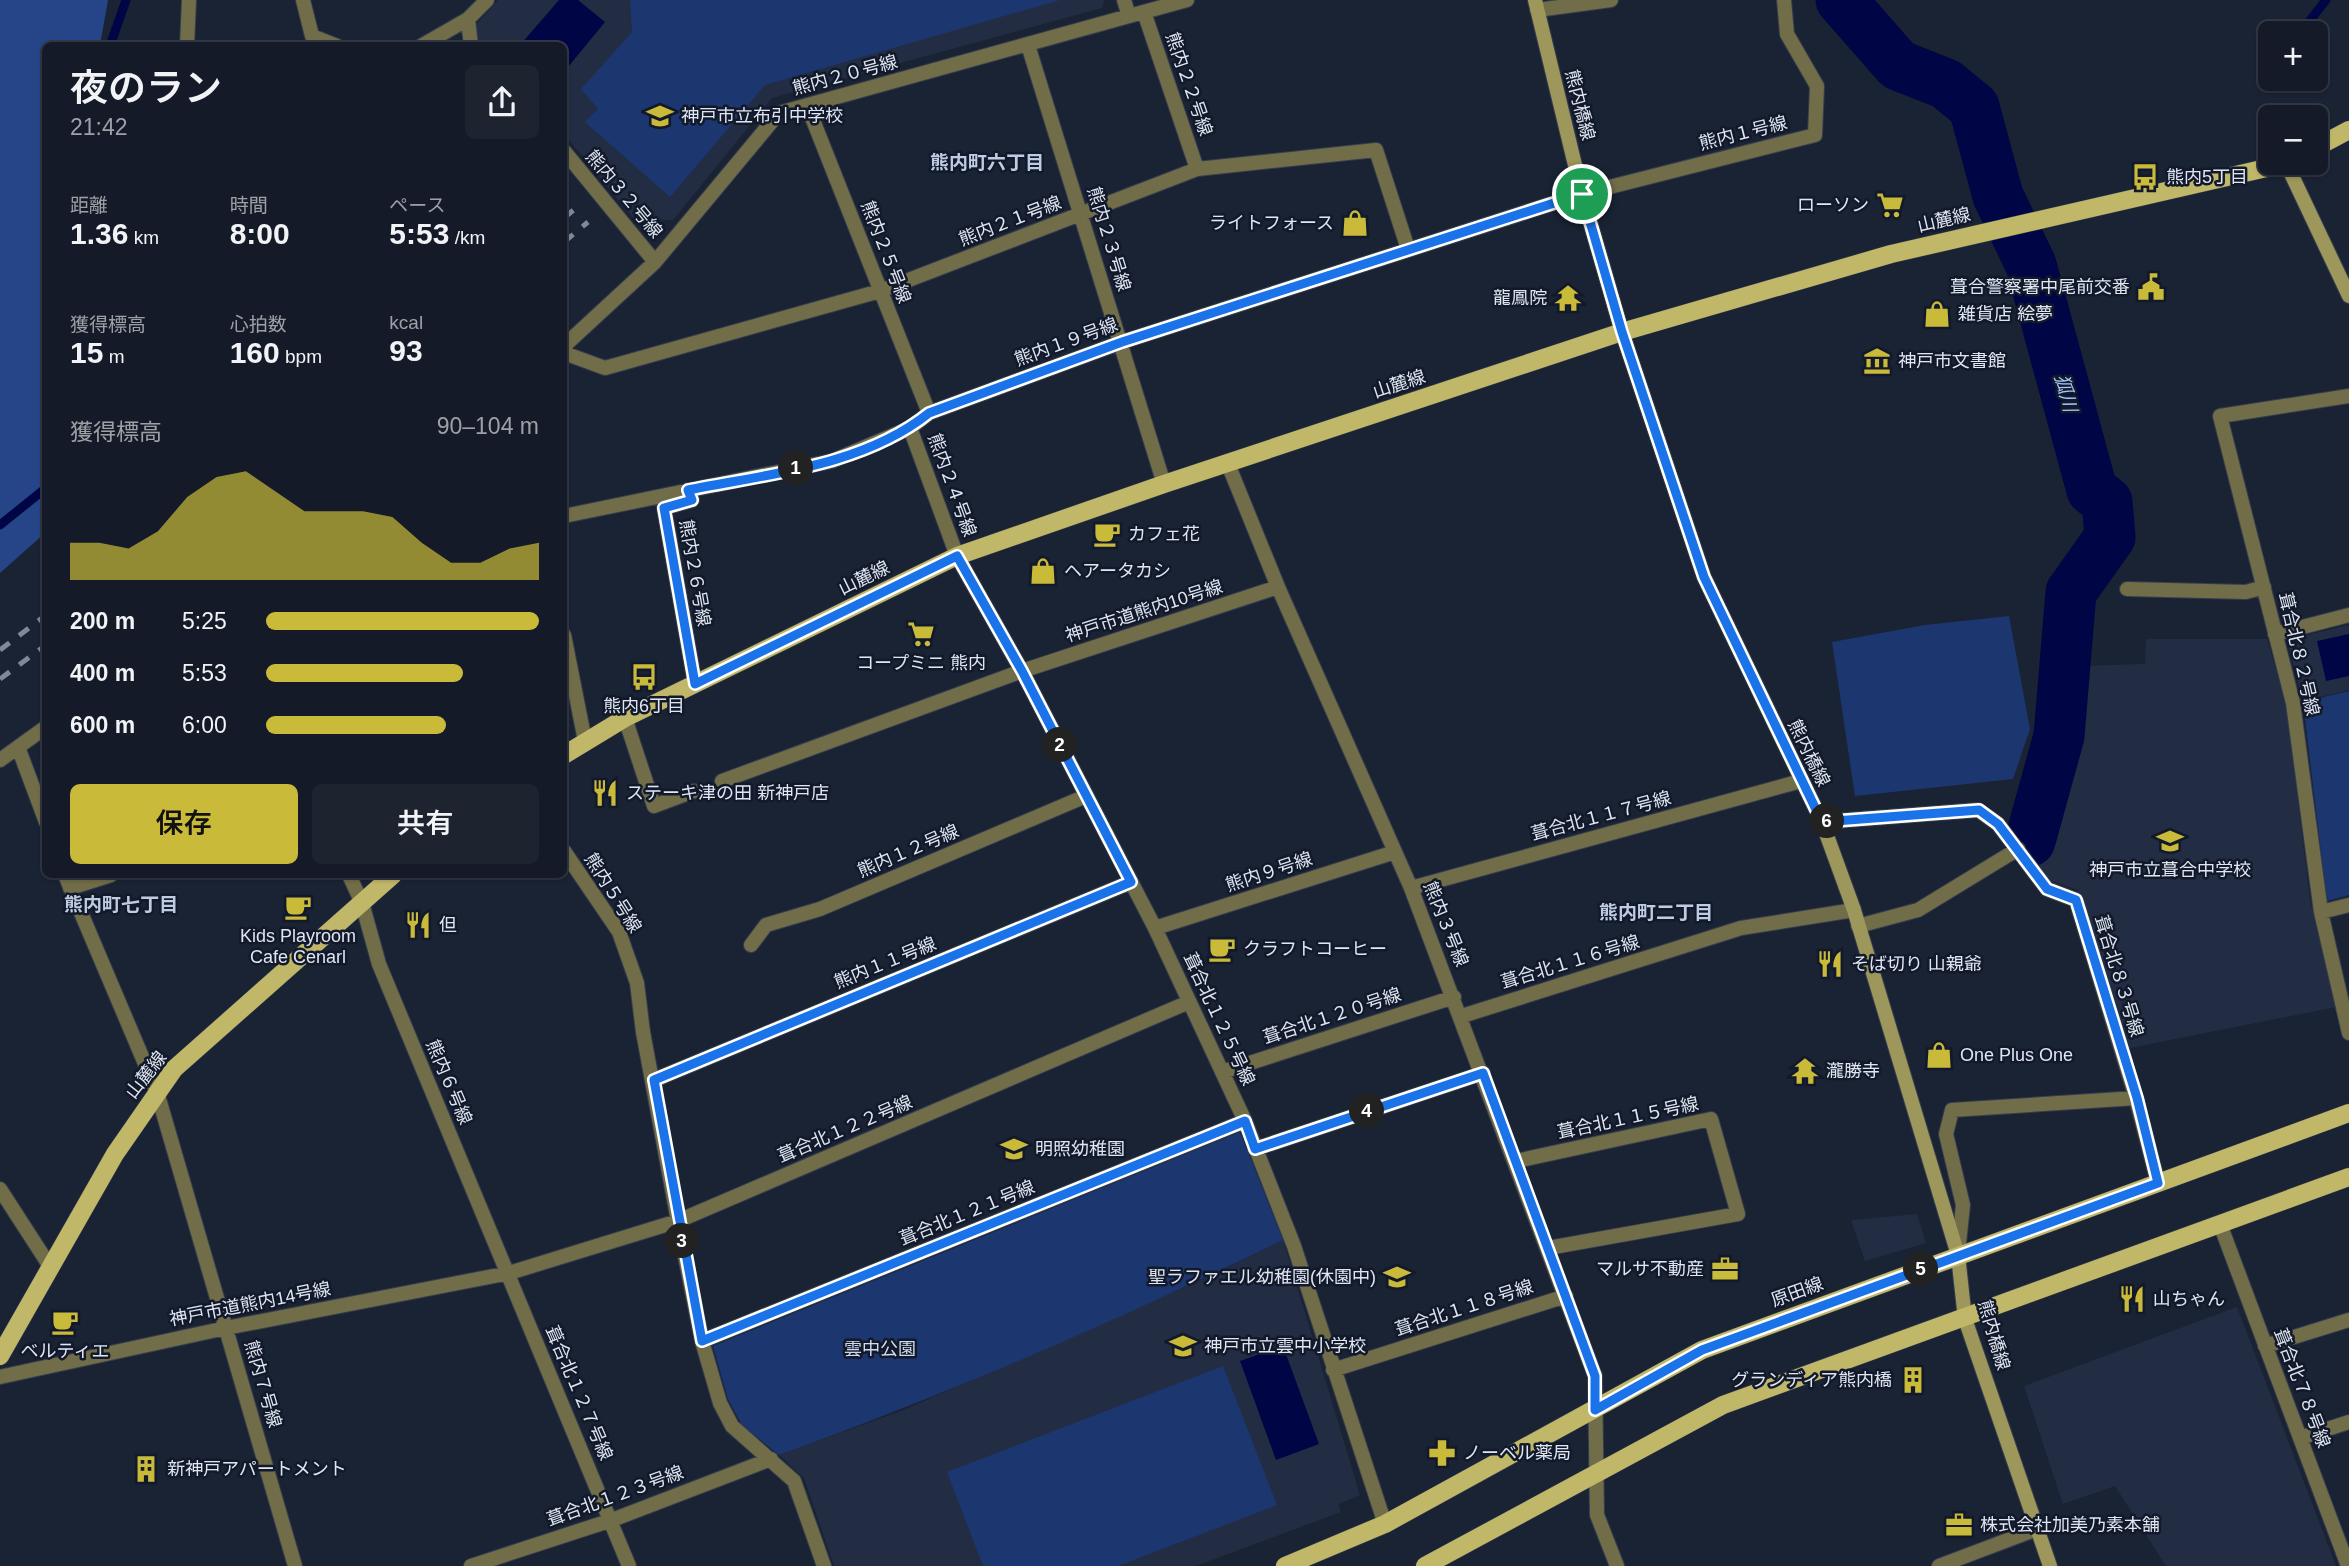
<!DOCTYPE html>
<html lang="ja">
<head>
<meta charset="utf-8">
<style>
	:root { --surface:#141a27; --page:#1d232f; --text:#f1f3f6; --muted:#9da1a7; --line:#333844; --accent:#caba3a }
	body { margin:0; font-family:Arial,"Noto Sans JP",sans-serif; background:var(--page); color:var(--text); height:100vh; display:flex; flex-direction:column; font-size:26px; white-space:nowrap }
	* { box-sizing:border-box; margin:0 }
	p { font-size:23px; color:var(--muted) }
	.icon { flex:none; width:38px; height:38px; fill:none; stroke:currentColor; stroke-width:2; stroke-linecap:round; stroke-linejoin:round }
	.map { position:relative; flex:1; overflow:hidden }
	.panel { position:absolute; left:42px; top:42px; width:525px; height:836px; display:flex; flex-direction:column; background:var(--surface); border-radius:10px; box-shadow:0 2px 5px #0004,0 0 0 2px var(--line) }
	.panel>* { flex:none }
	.buttons { position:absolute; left:2258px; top:21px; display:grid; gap:14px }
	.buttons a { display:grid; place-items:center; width:70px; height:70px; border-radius:10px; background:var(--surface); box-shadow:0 2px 5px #0004,0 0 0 2px var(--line); font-size:35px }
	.pin { position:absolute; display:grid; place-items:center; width:60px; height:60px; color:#fff; margin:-30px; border:4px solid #fff; border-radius:50%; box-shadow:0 2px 7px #0007 }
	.km { position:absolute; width:35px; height:35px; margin:-18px; border-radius:50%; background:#222; color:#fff; font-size:19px; line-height:35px; text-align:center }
	.round { display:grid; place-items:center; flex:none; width:74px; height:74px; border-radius:10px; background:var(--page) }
	.headline { display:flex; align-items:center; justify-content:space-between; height:119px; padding:0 28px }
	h1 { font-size:38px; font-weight:600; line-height:52px }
	.stats { display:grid; grid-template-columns:repeat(3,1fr); gap:10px; height:119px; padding:7px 28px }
	.stats div { display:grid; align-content:center }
	.stats b { font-size:30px; font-weight:600 }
	.stats small { font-size:19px; font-weight:400 }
	.stats p { font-size:19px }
	.chart { height:196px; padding:14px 28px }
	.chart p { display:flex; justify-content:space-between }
	.chart svg { width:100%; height:126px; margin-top:7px; fill:var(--accent); opacity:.7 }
	.cta { display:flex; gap:14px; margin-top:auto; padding:14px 28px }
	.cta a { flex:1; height:80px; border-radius:10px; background:var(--accent); color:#111; font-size:28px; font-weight:600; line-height:80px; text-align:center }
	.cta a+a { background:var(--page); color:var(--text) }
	ul { padding:0 28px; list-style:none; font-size:23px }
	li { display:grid; grid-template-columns:112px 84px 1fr; align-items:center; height:52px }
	li i { height:18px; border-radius:9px; background:var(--accent) }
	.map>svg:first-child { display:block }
	.built { fill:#222d44 }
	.green { fill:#1c366f }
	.forest { fill:#264588 }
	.water { fill:#000546 }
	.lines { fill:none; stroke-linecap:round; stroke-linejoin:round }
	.stream { stroke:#000546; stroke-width:9 }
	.river { stroke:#000546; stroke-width:51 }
	.street-casing { stroke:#363e4e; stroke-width:16 }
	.secondary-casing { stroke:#363e4e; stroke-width:16 }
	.primary-casing { stroke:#363e4e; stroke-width:19 }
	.street { stroke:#716d48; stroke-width:14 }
	.secondary { stroke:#9e975b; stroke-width:14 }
	.primary { stroke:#c1b769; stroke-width:18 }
	.rail { stroke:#818997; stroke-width:5; stroke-dasharray:12 12; stroke-linecap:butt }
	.route-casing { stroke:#fff; stroke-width:14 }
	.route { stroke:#1a73e8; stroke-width:9 }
	.labels { text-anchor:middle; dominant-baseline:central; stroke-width:5; stroke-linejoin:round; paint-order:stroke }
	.street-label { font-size:18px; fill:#dfe5f1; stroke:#11192a }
	.poi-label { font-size:18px; fill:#dfe5f1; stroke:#11192a; text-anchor:start }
	.park-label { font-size:18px; fill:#cfdaee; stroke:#11192a }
	.neighbourhood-label { font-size:19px; font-weight:bold; fill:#bfcbe3; stroke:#11192a }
	.water-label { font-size:19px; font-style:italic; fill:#a6c4fe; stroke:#11192a }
</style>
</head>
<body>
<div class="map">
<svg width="2349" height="1566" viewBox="0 0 2349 1566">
	<rect width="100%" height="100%" fill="#1a2334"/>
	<path class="built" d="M498,0H1105L1102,8L772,98L673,220L634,219L564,134V46L478,45L475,26Z
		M2349,625V690L2303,701L2287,640Z
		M2146,639H2267L2286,703L2310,900L2336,1007L2125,1049L2078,890L2047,879L2031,852L2058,787L2079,666L2145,664Z
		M1917,1214L1926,1243L1865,1261L1851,1220Z
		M1283,1240L1360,1495L1338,1504L1341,1512L1196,1566H834L804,1478L779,1455L901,1411L1201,1280Z
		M2237,1307L2336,1566H2166L2115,1486L2063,1504L2024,1386Z"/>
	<path class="green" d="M630,0H1060L765,85L670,197L585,122L598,109L581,89L632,32Z
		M2009,616L2030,729L2013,779L1855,796L1832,642L1925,625Z
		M2349,691V895L2327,901L2303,702Z
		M1240,1132L1283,1240C1119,1320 951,1393 779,1455L742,1425L728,1399L713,1346Z
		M1223,1366L1277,1505L1118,1566H983L947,1472Z"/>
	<path class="forest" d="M0,0H108L100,45L46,46L45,533L0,573Z"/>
	<path class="water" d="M559,0H578L605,22L564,72V46L520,45Z
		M2349,634V676L2326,681L2317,641Z
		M1283,1346L1319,1444L1276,1460L1240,1361Z"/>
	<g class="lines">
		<path class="stream" d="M2300,33L2326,0
			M110,46L126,0
			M0,525L46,488"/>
		<path class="river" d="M1841,0L1898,65L1946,84L1974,107L1998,196L2031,265L2092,490L2107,502L2110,537L2071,592L2059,736L2030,841"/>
		<defs>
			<path id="street" d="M303,0L312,36L337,46
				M1124,0L1129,16
				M1537,10L1611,0
				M1144,12L1197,169
				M1028,45L1164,484
				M187,46L189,0
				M421,46L468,19
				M471,46L468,19L487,0
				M807,105L929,413
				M564,151L655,262
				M564,346L655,262L779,113L1187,0
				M564,353L605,368L880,291L1197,169L1376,150L1408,249
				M2349,396L2220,416L2293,703L2321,912L2349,1033
				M910,428L957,556L1022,671L1155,928L1245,1121L1294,1246L1385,1524
				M1228,464L1278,587L1411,888L1595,1376L1597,1515L1617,1566
				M688,490L692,500L664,508L695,684
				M564,516L832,461L910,428L929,413L1122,342L1582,194L1815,135L1817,86L1787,34L1784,0
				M2127,589L2246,592L2264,587
				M2275,634L2349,615
				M564,635L585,741
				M625,718L654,806L694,791
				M18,747L46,822
				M0,760L46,727
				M722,781L1022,671L1278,587
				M1822,822L1978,810L1998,824L2047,889L2076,900L2136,1098L2158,1183
				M564,851L619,932L637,983L643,1032L678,1221L702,1341L720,1403L732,1426L794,1481L824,1566
				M65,875L157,1092L295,1566
				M349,875L362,903L379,964L629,1566
				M70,888L111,875
				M1411,888L1801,781
				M2321,912L2349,905
				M1858,926L1918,910L2018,849
				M1155,928L1395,852
				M751,945L766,925L820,909L1086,796
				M1462,1016L1741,928L1854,910
				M1222,1072L1454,997
				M654,1080L1131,882
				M1255,1149L1483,1073
				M1516,1161L1711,1119L1738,1214L1548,1248
				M0,1189L51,1268
				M2220,1224L2348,1566
				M1958,1253L1963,1205L1946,1134L1952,1110L2136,1098
				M702,1341L1245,1121
				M2265,1346L2349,1320
				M1333,1370L1566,1296
				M0,1377L226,1328L509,1273L678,1221L1189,1002
				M2300,1438L2349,1422
				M471,1566L612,1520L771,1459
				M1939,1566L2037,1529"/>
			<path id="secondary" d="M1535,0L1582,194L1622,332L1704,577L1822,822L1854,910L1958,1255L1965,1319L2050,1566
				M2286,163L2349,296"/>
			<path id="primary" d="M2315,148L2349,130
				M564,755L625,718L957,556L1164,484L1622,332L1891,254L2288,163
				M0,1356L115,1154L174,1069L393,875
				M1285,1566L1385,1524L1702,1350L2349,1113
				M1425,1566L1723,1405L2349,1177"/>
		</defs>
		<use href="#street" class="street-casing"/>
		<use href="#secondary" class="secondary-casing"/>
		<use href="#primary" class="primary-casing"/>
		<use href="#street" class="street"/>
		<use href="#secondary" class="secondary"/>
		<use href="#primary" class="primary"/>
		<path class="rail" d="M564,218L577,207
			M564,242L588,222
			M0,650L46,615
			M0,679L46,645"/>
	</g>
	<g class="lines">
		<defs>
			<path id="route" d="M1582,194L1622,332L1704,577L1822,822L1979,810L1998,824L2047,889L2076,900L2137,1098L2158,1183L1702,1350L1595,1410V1376L1483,1073L1255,1149L1245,1121L702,1341L654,1080L1131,882L1022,671L957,556L695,684L664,508L692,500L688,490C768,474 863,466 929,413L1122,342Z"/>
		</defs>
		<use href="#route" class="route-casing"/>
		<use href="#route" class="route"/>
	</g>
	<defs>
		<symbol id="school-bare" viewBox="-9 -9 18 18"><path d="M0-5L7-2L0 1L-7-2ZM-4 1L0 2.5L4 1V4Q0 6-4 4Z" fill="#caba3a" stroke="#11192a" stroke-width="2.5" paint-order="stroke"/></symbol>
		<symbol id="bus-bare" viewBox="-9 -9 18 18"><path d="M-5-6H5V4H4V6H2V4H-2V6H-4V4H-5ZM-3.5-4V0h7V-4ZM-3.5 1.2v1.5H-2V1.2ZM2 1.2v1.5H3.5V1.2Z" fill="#caba3a" stroke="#11192a" stroke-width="2.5" paint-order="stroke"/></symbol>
		<symbol id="supermarket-bare" viewBox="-9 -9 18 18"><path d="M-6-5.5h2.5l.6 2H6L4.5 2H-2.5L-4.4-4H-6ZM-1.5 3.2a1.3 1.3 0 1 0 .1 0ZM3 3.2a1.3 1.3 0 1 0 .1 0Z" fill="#caba3a" stroke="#11192a" stroke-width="2.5" paint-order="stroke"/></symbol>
		<symbol id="shop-bare" viewBox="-9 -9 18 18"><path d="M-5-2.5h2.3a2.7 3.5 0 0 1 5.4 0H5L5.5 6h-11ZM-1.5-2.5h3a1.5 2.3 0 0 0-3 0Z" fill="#caba3a" stroke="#11192a" stroke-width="2.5" paint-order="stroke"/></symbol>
		<symbol id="civic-bare" viewBox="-9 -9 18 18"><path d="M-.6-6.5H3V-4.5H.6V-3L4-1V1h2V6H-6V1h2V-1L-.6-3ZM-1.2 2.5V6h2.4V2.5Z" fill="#caba3a" stroke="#11192a" stroke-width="2.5" paint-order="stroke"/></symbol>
		<symbol id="temple-bare" viewBox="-9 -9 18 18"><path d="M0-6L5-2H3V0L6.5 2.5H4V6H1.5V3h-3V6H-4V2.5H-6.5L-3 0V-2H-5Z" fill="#caba3a" stroke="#11192a" stroke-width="2.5" paint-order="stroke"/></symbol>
		<symbol id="museum-bare" viewBox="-9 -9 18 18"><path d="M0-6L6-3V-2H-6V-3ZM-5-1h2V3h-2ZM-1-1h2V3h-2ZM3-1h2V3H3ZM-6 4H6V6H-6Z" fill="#caba3a" stroke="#11192a" stroke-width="2.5" paint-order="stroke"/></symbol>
		<symbol id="cafe-bare" viewBox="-9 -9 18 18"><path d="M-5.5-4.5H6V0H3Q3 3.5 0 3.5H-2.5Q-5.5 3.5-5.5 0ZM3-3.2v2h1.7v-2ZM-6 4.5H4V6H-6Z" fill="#caba3a" stroke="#11192a" stroke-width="2.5" paint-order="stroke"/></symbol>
		<symbol id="restaurant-bare" viewBox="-9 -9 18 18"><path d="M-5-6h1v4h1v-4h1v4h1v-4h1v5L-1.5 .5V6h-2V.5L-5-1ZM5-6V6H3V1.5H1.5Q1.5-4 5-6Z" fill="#caba3a" stroke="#11192a" stroke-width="2.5" paint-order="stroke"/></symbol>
		<symbol id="office-bare" viewBox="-9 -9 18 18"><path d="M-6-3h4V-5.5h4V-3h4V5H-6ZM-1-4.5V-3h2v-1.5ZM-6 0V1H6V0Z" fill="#caba3a" stroke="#11192a" stroke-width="2.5" paint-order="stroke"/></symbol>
		<symbol id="building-bare" viewBox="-9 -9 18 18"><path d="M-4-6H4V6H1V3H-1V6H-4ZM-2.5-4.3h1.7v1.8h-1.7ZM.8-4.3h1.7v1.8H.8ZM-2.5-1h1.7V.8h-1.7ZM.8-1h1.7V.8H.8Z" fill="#caba3a" stroke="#11192a" stroke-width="2.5" paint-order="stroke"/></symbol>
		<symbol id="pharmacy-bare" viewBox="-9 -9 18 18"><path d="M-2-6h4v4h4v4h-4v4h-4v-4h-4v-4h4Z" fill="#caba3a" stroke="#11192a" stroke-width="2.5" paint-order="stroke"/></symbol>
	</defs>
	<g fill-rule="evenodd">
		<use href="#school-bare" x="641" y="97" width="38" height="38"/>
		<use href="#bus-bare" x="2126" y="158" width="38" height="38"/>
		<use href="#supermarket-bare" x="1871" y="186" width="38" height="38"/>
		<use href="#shop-bare" x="1336" y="204" width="38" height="38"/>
		<use href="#civic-bare" x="2132" y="268" width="38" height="38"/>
		<use href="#temple-bare" x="1549" y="279" width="38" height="38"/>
		<use href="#shop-bare" x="1918" y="295" width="38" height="38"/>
		<use href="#museum-bare" x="1858" y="342" width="38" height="38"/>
		<use href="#cafe-bare" x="1088" y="515" width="38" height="38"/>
		<use href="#shop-bare" x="1024" y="552" width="38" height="38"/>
		<use href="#supermarket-bare" x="902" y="615" width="38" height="38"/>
		<use href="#bus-bare" x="625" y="658" width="38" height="38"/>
		<use href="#restaurant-bare" x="586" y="774" width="38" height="38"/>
		<use href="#school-bare" x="2151" y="822" width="38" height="38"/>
		<use href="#cafe-bare" x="279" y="888" width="38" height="38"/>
		<use href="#restaurant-bare" x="399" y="906" width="38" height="38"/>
		<use href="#cafe-bare" x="1203" y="930" width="38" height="38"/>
		<use href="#restaurant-bare" x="1811" y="945" width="38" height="38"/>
		<use href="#shop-bare" x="1920" y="1036" width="38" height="38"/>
		<use href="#temple-bare" x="1786" y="1052" width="38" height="38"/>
		<use href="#school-bare" x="995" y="1130" width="38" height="38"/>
		<use href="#office-bare" x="1706" y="1250" width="38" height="38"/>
		<use href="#school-bare" x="1378" y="1258" width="38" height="38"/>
		<use href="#restaurant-bare" x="2113" y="1280" width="38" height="38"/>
		<use href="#cafe-bare" x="46" y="1303" width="38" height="38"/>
		<use href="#school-bare" x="1164" y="1327" width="38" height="38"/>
		<use href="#building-bare" x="1894" y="1361" width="38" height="38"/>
		<use href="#pharmacy-bare" x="1423" y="1434" width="38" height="38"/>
		<use href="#building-bare" x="127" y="1450" width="38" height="38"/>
		<use href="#office-bare" x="1940" y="1506" width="38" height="38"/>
	</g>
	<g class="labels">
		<g class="street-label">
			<text transform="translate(845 75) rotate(-15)">熊内２０号線</text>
			<text transform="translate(1189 84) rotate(71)">熊内２２号線</text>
			<text transform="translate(1580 105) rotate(76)">熊内橋線</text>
			<text transform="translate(1743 133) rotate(-14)">熊内１号線</text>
			<text transform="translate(624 194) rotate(50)">熊内３２号線</text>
			<text transform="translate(1944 220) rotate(-13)">山麓線</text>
			<text transform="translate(1010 221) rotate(-21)">熊内２１号線</text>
			<text transform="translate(1109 239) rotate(73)">熊内２３号線</text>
			<text transform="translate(886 252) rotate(69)">熊内２５号線</text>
			<text transform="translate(1066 342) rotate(-20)">熊内１９号線</text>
			<text transform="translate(1399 384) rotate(-18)">山麓線</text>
			<text transform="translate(952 485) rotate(70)">熊内２４号線</text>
			<text transform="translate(695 573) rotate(80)">熊内２６号線</text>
			<text transform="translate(864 578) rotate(-26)">山麓線</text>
			<text transform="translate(1144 611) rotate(-18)">神戸市道熊内10号線</text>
			<text transform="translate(2299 654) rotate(77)">葺合北８２号線</text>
			<text transform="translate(1809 753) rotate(64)">熊内橋線</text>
			<text transform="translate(1601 816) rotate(-15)">葺合北１１７号線</text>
			<text transform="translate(908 851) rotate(-23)">熊内１２号線</text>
			<text transform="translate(1269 872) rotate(-18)">熊内９号線</text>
			<text transform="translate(613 893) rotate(58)">熊内５号線</text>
			<text transform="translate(1446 924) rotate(68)">熊内３号線</text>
			<text transform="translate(1570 962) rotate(-17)">葺合北１１６号線</text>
			<text transform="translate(885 963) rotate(-22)">熊内１１号線</text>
			<text transform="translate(2119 976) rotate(73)">葺合北８３号線</text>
			<text transform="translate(1332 1016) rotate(-18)">葺合北１２０号線</text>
			<text transform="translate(1219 1019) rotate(65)">葺合北１２５号線</text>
			<text transform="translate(146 1075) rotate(-52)">山麓線</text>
			<text transform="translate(449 1082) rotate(67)">熊内６号線</text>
			<text transform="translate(1628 1118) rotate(-12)">葺合北１１５号線</text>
			<text transform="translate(845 1129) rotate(-23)">葺合北１２２号線</text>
			<text transform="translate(967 1213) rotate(-22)">葺合北１２１号線</text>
			<text transform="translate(1797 1292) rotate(-20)">原田線</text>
			<text transform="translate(250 1304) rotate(-11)">神戸市道熊内14号線</text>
			<text transform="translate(1464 1308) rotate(-18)">葺合北１１８号線</text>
			<text transform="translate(1994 1335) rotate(74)">熊内橋線</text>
			<text transform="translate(263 1384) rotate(74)">熊内７号線</text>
			<text transform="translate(2302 1388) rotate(69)">葺合北７８号線</text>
			<text transform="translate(579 1393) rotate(67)">葺合北１２７号線</text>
			<text transform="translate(615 1496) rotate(-20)">葺合北１２３号線</text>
		</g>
		<g class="poi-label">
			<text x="681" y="116">神戸市立布引中学校</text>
			<text x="2166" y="177">熊内5丁目</text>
			<text x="1869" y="205" text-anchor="end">ローソン</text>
			<text x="1334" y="223" text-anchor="end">ライトフォース</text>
			<text x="2130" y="287" text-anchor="end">葺合警察署中尾前交番</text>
			<text x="1547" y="298" text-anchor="end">龍鳳院</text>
			<text x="1958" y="314">雑貨店 絵夢</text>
			<text x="1898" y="361">神戸市文書館</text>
			<text x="1128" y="534">カフェ花</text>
			<text x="1064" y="571">ヘアータカシ</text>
			<text x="921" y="663" text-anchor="middle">コープミニ 熊内</text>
			<text x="644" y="706" text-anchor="middle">熊内6丁目</text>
			<text x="626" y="793">ステーキ津の田 新神戸店</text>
			<text x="2170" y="870" text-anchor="middle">神戸市立葺合中学校</text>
			<text x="439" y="925">但</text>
			<text x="298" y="936" text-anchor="middle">Kids Playroom<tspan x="298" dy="21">Cafe Cenarl</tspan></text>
			<text x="1243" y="949">クラフトコーヒー</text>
			<text x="1851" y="964">そば切り 山親爺</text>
			<text x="1960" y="1055">One Plus One</text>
			<text x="1826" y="1071">瀧勝寺</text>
			<text x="1035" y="1149">明照幼稚園</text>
			<text x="1704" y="1269" text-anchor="end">マルサ不動産</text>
			<text x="1376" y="1277" text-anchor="end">聖ラファエル幼稚園(休園中)</text>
			<text x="2153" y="1299">山ちゃん</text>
			<text x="1204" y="1346">神戸市立雲中小学校</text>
			<text x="65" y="1351" text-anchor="middle">ベルティエ</text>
			<text x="1892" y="1380" text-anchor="end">グランディア熊内橋</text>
			<text x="1463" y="1453">ノーベル薬局</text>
			<text x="167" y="1469">新神戸アパートメント</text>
			<text x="1980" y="1525">株式会社加美乃素本舗</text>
		</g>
		<g class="park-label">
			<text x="880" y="1349">雲中公園</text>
		</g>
		<g class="neighbourhood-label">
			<text x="987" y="162">熊内町六丁目</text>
			<text x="121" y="904">熊内町七丁目</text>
			<text x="1656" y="912">熊内町二丁目</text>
		</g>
		<g class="water-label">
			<text transform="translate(2066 393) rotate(75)">狐川</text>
		</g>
	</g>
</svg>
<div class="buttons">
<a>+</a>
<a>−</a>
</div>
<div class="pin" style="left:1582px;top:194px;background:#1e9e55"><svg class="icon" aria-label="arrive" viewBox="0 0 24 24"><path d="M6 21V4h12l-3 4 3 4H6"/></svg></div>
<b class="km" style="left:796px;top:468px">1</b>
<b class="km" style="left:1060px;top:745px">2</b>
<b class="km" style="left:682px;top:1241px">3</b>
<b class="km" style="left:1367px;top:1111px">4</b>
<b class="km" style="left:1921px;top:1269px">5</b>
<b class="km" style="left:1827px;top:821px">6</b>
<section class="panel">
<div class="headline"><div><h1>夜のラン</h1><p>21:42</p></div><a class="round"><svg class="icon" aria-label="share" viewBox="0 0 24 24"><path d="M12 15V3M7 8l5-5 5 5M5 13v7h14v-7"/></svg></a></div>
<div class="stats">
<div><p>距離</p><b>1.36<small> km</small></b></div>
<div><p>時間</p><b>8:00</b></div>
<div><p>ペース</p><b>5:53<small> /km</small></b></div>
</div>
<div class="stats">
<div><p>獲得標高</p><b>15<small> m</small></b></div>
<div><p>心拍数</p><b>160<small> bpm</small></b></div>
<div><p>kcal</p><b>93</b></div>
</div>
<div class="chart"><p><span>獲得標高</span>90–104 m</p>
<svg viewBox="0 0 160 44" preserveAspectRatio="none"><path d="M0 44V31L10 31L20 33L30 27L40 15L50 8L60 6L70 13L80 20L90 20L100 20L110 22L120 31L130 38L140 38L150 33L160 31V44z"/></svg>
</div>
<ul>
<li><b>200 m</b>5:25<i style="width:100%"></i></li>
<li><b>400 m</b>5:53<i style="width:72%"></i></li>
<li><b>600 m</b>6:00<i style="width:66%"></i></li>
</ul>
<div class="cta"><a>保存</a><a>共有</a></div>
</section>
</div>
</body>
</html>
